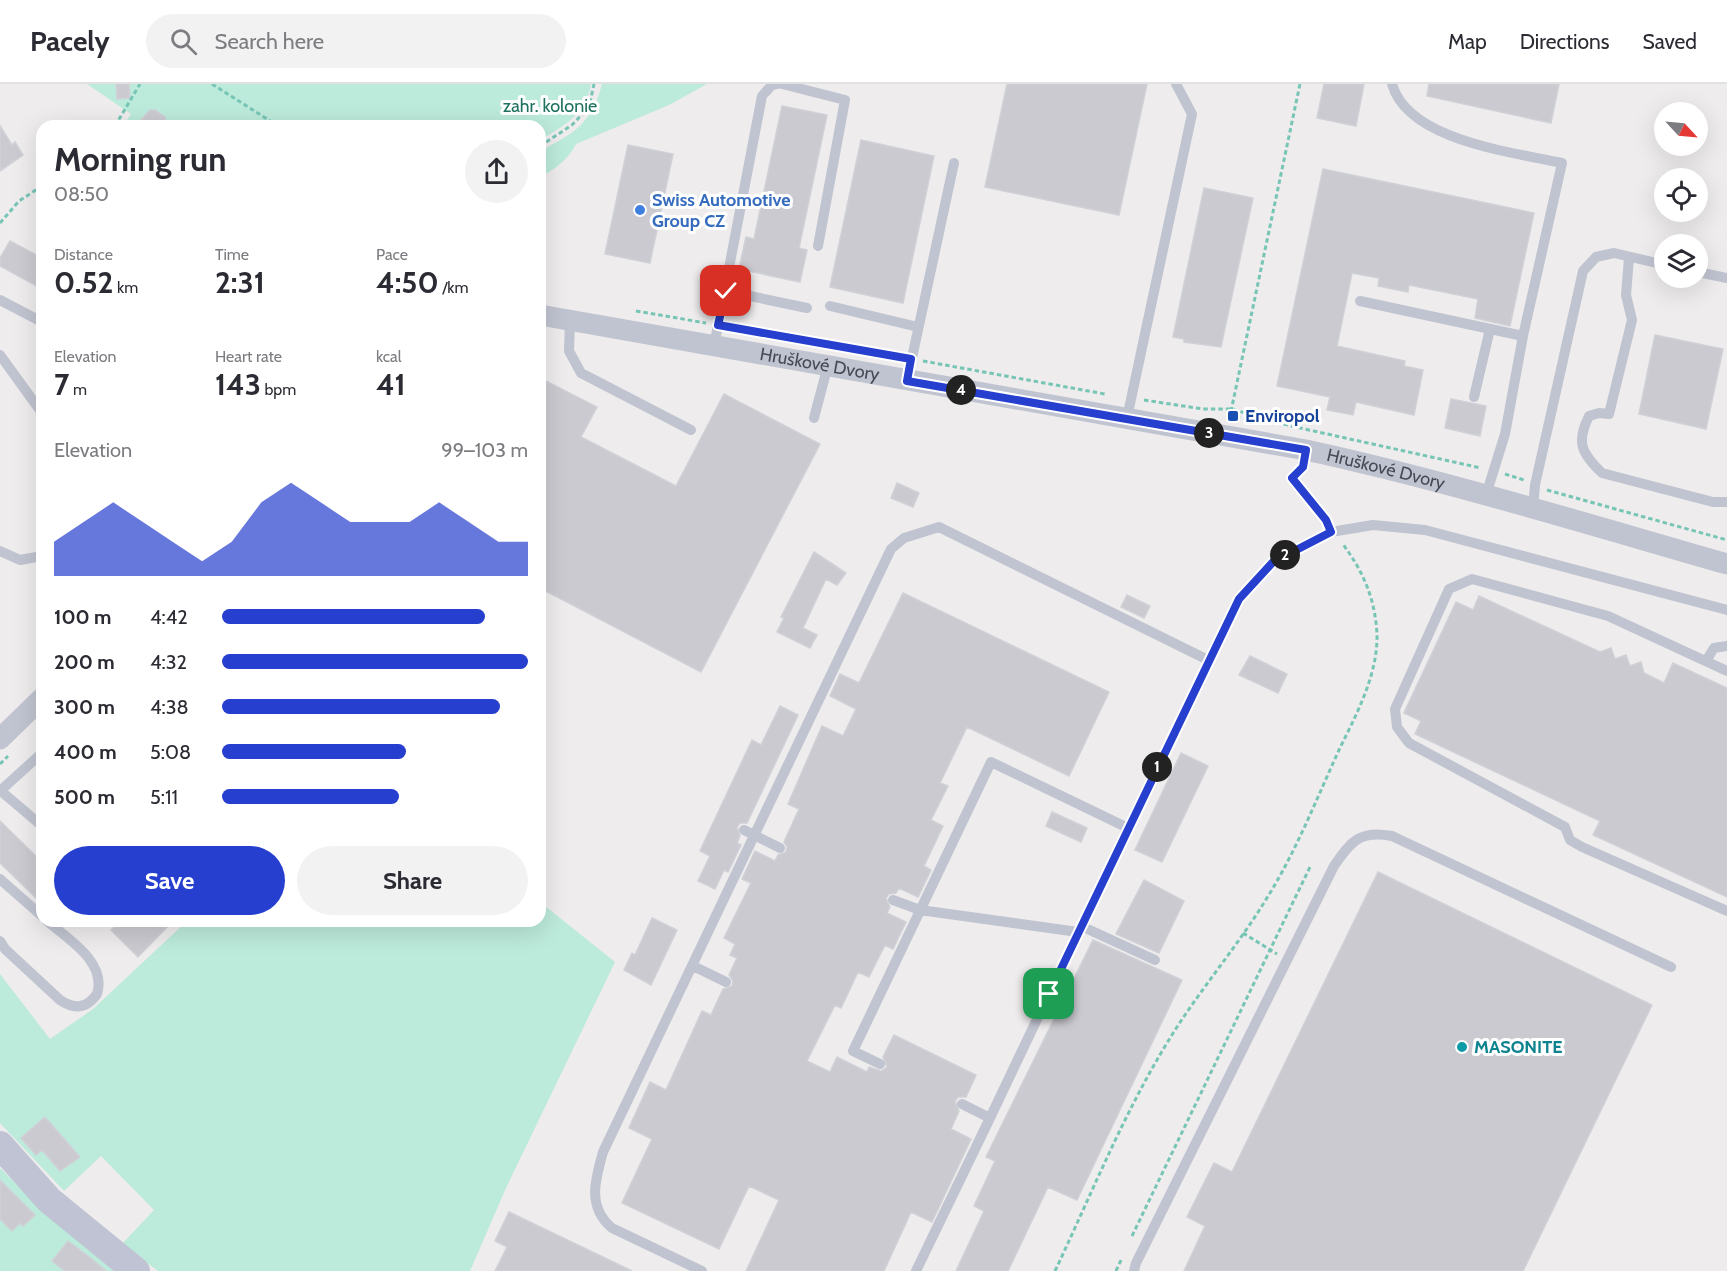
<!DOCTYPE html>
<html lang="en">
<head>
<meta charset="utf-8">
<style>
	:root { --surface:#fff; --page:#f2f2f3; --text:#2b2b33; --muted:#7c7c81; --line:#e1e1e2; --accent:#263fce }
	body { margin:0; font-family:Cabin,sans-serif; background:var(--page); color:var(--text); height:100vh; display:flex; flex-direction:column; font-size:22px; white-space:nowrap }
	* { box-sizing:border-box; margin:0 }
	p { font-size:20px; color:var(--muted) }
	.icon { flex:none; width:33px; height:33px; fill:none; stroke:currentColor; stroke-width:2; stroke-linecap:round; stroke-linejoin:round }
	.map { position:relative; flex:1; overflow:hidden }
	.drawer { position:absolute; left:36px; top:36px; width:510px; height:807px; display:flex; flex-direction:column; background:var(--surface); border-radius:18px; box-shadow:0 6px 24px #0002 }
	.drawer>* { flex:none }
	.needle { width:39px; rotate:116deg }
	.fabs { position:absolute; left:1654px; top:18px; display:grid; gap:12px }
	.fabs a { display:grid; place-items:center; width:54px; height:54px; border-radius:50%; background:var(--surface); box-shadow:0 6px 24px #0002; font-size:30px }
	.pin { position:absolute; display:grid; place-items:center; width:51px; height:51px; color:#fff; margin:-26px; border-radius:12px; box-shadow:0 3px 9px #0006 }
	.km { position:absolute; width:30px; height:30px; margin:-15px; border-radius:50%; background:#222; color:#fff; font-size:16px; line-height:30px; text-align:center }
	.round { display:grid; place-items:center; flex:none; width:63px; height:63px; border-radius:32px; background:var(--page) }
	.headline { display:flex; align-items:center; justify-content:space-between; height:102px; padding:0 18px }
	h1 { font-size:33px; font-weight:700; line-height:45px }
	.figures { display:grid; grid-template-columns:repeat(3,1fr); gap:9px; height:102px; padding:6px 18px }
	.figures div { display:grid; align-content:center }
	.figures b { font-size:30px; font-weight:700 }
	.figures small { font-size:16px; font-weight:400 }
	.figures p { font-size:16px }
	.chart { height:168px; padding:12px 18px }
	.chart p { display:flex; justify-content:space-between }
	.chart svg { width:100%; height:108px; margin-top:6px; fill:var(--accent); opacity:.7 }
	.cta { display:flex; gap:12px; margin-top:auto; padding:12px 18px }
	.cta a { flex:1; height:69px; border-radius:36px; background:var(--accent); color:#fff; font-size:24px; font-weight:700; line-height:69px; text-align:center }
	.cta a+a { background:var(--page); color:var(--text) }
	ul { padding:0 18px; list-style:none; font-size:20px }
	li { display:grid; grid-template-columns:96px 72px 1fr; align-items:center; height:45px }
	li i { height:15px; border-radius:8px; background:var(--accent) }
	header { display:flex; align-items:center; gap:36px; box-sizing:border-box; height:84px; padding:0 30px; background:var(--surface); border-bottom:2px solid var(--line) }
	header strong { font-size:28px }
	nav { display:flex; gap:33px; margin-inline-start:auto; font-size:21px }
	.search { width:420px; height:54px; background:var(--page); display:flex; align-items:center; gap:15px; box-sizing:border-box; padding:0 21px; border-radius:33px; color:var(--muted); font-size:22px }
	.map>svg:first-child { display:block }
	.green { fill:#bceadb }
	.building { fill:#cacad0; stroke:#d0d0d7; stroke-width:1.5 }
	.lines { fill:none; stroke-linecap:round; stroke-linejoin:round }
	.path { stroke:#77c5b5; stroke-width:3; stroke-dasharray:4.5 3; stroke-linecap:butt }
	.lane { stroke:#c0c4d0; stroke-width:10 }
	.street { stroke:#c0c4d0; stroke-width:21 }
	.secondary { stroke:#bfc3d4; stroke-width:28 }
	.route-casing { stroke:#fff; stroke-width:12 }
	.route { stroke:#263fce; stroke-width:8 }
	.shop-dot { fill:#3f7fe0; stroke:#fff; stroke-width:2 }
	.transit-dot { fill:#1a4fb4; stroke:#fff; stroke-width:2 }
	.culture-dot { fill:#0f9aa8; stroke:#fff; stroke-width:2 }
	.labels { text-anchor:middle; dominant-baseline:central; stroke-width:6; stroke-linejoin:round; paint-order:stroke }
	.park-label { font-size:18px; fill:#1d7260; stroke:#fff }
	.shop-label { font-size:18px; font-weight:bold; fill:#366cbe; stroke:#fff; text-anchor:start }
	.street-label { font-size:18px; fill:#464a57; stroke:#fff }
	.transit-label { font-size:18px; font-weight:bold; fill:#164399; stroke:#fff; text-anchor:start }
	.culture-label { font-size:18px; font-weight:bold; fill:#0d838f; stroke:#fff; text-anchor:start }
</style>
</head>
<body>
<header>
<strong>Pacely</strong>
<div class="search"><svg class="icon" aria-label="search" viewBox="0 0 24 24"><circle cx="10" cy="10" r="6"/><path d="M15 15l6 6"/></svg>Search here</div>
<nav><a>Map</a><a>Directions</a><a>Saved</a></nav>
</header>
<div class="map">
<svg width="1727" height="1187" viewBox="0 0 1727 1187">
	<rect width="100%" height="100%" fill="#eeecec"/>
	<path class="green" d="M87,0H591C587,29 563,43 540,56V42H123L131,30Z
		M602,0H707L669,21L576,60C569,75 554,86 540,93V67C575,49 591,40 602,0Z
		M540,818L615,878L506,1104L470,1187H158L122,1160L154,1126L101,1072L64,1107L0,1039V890L50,955L93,925L187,837H540Z
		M0,1084L53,1136L114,1187H0Z"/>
	<path class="building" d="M116,0H129L130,14L117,15Z
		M1007,0H1147L1119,131L985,103Z
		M1324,0H1364L1356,42L1317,34Z
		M1429,0H1559L1551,39L1427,12Z
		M782,22L827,31L799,164L807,166L800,198L739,185L746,153L754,155Z
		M150,26H155L166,34L161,42H136Z
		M0,42L12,61L15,58L23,71L0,87Z
		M861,56L934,72L903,219L830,203Z
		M628,61L673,70L650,179L605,170Z
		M1323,85L1534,129L1510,242L1475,234L1478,215L1409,201L1408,208L1378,202L1379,194L1352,189L1337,262L1405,277L1404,282L1423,286L1414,331L1356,318L1353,331L1327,326L1330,313L1277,302Z
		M1204,104L1253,114L1221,263L1184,258V255L1173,253Z
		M10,157L42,174V205L0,182V174Z
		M1655,251L1723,265L1706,345L1639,330Z
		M540,294L597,323L581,353L676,402L724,310L820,360L701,588L540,504Z
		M1451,315L1486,322L1480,352L1445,344Z
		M897,399L919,409L913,423L891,414Z
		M814,468L846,489L837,501L826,495L803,544L817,551L810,564L777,548L784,534L781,533Z
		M903,509L1109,608L1069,692L967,643L940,699L948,702L931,736L943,742L924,782L931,786L918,813L899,804L896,809L889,810L886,814L890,823L887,829L906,838L893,865L885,861L869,893L858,888L841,924L835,921L807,977L830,988L837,973L867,988L869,983L881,987L887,983L883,973L894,951L976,991L966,1013H958L955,1017L959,1027L951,1045L971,1055L932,1138L911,1128L884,1187H746L779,1116L749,1102L719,1165L622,1119L652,1055L629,1044L650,998L666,1006L702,927L711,931L723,905L732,902L733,897L729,891L737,874L730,871L735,860L724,854L751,799L742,795L755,767L775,777L778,771L786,768L787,763L784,758L799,725L788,720L822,642L843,652L856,625L830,612L840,590L859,599Z
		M1127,511L1150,522L1144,534L1121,523Z
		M1479,512L1600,568L1611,564L1615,575L1626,571L1630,582L1641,578L1644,589L1664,599L1673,579L1727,604V813L1593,751L1600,737L1415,650L1421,637L1404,629L1456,518L1473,526Z
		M1250,572L1287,590L1278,609L1239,591Z
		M780,622L798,631L747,739H740L737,743L740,752L737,759L741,761L728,788L724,786L715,805L698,797L710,772L700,767L752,656L761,661Z
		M1181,669L1208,682L1162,778L1135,766Z
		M1052,728L1087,744L1081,758L1046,742Z
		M0,737L42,778V808L36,814L0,779Z
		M1378,788L1652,921L1523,1187H1184L1205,1142L1187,1133L1214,1079L1232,1088Z
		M1144,796L1184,817L1159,869L1116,850Z
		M652,834L677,846L651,901L624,886L632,869L635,871Z
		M120,837H173L138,873L111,846Z
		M1093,856L1182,896L1077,1116L1048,1103L1008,1187H956L984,1127L974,1122L995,1077L986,1073Z
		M45,1033L80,1073L60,1087L42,1066L36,1071L21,1054Z
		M0,1096L35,1131L23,1142L20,1139L12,1147L0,1135Z
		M509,1128L632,1187H495L507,1163L495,1157Z
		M68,1157L88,1172L106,1187H65L52,1177Z"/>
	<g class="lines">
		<path class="path" d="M212,0L278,42
			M115,42L140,0
			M540,62L572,41L589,23L594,0
			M0,139L19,117L42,102
			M636,227L706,239
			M731,243L898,273
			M923,277L1105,310
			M1144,316L1203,325H1231L1291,342L1481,384
			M1255,336L1230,332L1300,0
			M1303,383L1291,394L1326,437
			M1505,390L1524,396
			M1547,406L1727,456
			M0,680L8,672
			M1243,849L1277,870
			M1132,1152L1310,783
			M1055,1187C1091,1111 1123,1031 1167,959C1197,909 1235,866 1265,817C1295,770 1316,716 1339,666C1356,631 1378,591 1377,550C1375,514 1363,487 1342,459
			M1116,1187L1122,1174"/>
		<path class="lane" d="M782,0L845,16L818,162
			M1392,0C1408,57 1513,68 1562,79L1523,252L1505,350L1486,411
			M1629,174L1626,211L1632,236L1609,330L1599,329L1589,332C1576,358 1581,369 1602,389L1713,418H1727
			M1698,188L1727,194
			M726,207L807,224
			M0,216L42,238
			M1360,217L1523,252
			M830,222L918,243
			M570,236L569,267L581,289L691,346
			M714,262L762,12L772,1L777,0
			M0,271L42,329
			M907,297L954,79
			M1474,313L1490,245
			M814,334L828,281
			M1127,334L1192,30L1176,0
			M1533,424L1535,401L1583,187L1596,173L1614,169L1665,181
			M0,467L20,476L42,472
			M1706,577L1714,564L1727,562
			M1727,587L1608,532L1472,495L1449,505L1395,625L1397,643L1409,659L1565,743L1570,756L1582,763L1727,827
			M0,707L42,669
			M1,707L42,742
			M744,746L780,764
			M0,795L42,832
			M893,816L920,826L1078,848
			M1081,842L1155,876
			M0,857L5,865L60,916C75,926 87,924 97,910C107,878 68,855 47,837
			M693,882L726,898
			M880,980L853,967L991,678L1128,744L1239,515L1273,478L1331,448L1373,441L1425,446L1727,526
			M990,1034L1128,744
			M702,1187L612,1144C587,1123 595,1096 603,1068L891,465L904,454L939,443L1208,576
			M916,1187L990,1034L962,1020
			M1134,1187L1136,1179L1334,782C1351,757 1360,746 1392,752L1671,883"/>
		<g class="street">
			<path id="s1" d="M540,231L1306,366C1448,397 1587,440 1727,480"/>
			<path d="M0,655L42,614"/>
		</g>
		<path class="secondary" d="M0,1061L49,1116L136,1187"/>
	</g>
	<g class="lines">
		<defs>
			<path id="route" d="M726,207L718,241L911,275L907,297L1306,366L1303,383L1292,394L1326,436L1331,448L1273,478L1239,515L1049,910"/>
		</defs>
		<use href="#route" class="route-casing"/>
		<use href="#route" class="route"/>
	</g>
	<circle class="shop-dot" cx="640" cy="126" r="6"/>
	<rect class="transit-dot" x="1227" y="326" width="12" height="12" rx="3"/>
	<circle class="culture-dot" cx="1462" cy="963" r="6"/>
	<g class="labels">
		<g class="park-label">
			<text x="550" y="22">zahr. kolonie</text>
		</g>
		<g class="shop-label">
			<text x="652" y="116">Swiss Automotive<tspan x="652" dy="21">Group CZ</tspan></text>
		</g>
		<g class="street-label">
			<text stroke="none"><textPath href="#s1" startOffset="284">Hruškové Dvory</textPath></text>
			<text stroke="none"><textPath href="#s1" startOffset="860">Hruškové Dvory</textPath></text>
		</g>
		<g class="transit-label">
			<text x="1245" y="332">Enviropol</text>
		</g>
		<g class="culture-label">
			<text x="1474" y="963">MASONITE</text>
		</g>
	</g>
</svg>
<div class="fabs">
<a><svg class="needle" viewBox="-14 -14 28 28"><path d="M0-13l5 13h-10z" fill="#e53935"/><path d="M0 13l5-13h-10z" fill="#7c7c81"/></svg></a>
<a><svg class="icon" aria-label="locate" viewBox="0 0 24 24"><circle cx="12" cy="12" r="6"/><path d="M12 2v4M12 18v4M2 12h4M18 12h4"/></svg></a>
<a><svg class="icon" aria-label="layers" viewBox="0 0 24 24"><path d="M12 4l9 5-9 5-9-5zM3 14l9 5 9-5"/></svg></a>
</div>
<div class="pin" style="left:1049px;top:910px;background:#1e9e55"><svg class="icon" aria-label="arrive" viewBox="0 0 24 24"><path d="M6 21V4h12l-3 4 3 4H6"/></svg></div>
<div class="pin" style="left:726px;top:207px;background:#d93025"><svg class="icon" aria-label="check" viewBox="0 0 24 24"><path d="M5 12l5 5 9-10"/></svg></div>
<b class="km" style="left:1157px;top:683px">1</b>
<b class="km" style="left:1285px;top:471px">2</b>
<b class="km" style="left:1209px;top:349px">3</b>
<b class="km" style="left:961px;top:306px">4</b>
<section class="drawer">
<div class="headline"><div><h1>Morning run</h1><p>08:50</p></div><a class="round"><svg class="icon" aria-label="share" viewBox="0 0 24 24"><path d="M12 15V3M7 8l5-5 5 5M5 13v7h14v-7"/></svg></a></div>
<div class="figures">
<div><p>Distance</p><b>0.52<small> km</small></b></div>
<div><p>Time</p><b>2:31</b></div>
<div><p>Pace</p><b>4:50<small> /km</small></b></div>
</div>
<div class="figures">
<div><p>Elevation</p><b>7<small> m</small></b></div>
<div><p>Heart rate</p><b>143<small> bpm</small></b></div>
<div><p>kcal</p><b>41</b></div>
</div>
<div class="chart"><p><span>Elevation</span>99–103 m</p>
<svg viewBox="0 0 160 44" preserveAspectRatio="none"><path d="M0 44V30L10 22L20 14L30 22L40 30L50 38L60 30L70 14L80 6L90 14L100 22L110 22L120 22L130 14L140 22L150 30L160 30V44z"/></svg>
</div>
<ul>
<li><b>100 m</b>4:42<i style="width:86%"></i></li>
<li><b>200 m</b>4:32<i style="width:100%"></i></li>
<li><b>300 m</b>4:38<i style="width:91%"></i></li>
<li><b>400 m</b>5:08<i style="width:60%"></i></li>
<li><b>500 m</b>5:11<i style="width:58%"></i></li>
</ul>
<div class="cta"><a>Save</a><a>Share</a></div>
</section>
</div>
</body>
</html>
